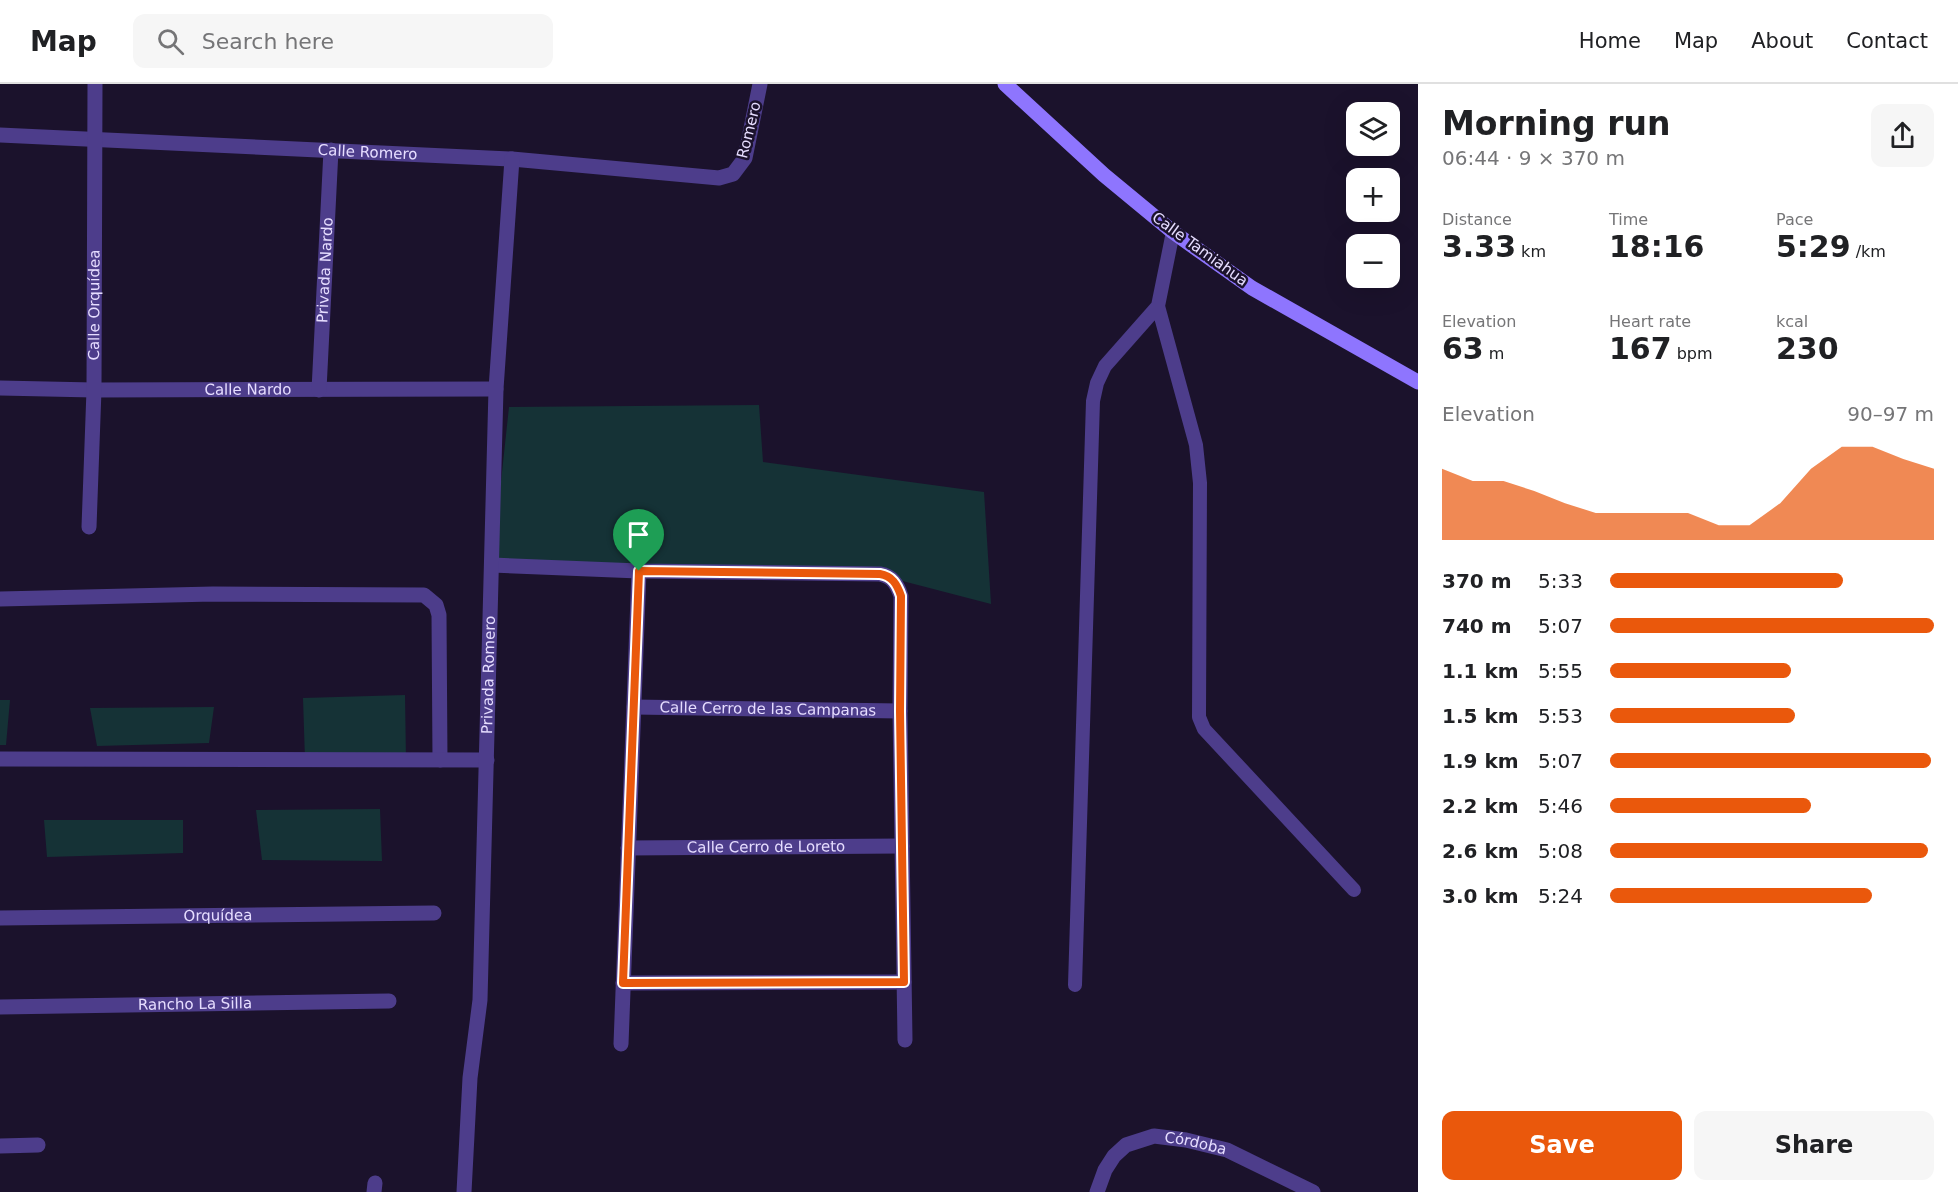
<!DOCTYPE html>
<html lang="en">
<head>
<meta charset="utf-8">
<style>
	:root { --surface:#fff; --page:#f6f6f6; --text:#202124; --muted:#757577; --line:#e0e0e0; --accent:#ea580c }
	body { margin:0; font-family:"DejaVu Sans",sans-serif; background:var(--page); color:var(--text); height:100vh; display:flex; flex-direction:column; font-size:22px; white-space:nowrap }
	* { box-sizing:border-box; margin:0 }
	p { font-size:20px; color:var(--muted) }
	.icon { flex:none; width:33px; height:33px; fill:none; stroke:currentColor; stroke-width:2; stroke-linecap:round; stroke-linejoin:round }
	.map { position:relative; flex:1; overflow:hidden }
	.sheet { display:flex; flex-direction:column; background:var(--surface); width:540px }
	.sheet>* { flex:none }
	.buttons { position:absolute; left:1346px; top:18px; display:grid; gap:12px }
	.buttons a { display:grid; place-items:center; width:54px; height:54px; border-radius:12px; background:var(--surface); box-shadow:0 6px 24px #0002; font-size:30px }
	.pin { position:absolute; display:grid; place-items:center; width:51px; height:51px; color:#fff; margin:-62px -26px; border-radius:50% 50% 50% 0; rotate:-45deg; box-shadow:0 0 6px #0007 }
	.pin .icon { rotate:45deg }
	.round { display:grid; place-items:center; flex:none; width:63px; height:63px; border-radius:12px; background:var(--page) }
	.overview { display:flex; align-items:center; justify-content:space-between; height:102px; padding:0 24px }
	h1 { font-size:33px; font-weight:600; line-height:45px }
	.stats { display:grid; grid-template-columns:repeat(3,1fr); gap:9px; height:102px; padding:6px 24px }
	.stats div { display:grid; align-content:center }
	.stats b { font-size:30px; font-weight:600 }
	.stats small { font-size:16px; font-weight:400 }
	.stats p { font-size:16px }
	.chart { height:168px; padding:12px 24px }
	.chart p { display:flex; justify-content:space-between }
	.chart svg { width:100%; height:108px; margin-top:6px; fill:var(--accent); opacity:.7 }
	.button { display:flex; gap:12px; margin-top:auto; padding:12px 24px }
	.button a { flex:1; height:69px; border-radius:12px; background:var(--accent); color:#fff; font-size:24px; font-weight:600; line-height:69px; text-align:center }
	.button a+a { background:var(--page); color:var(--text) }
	ul { padding:0 24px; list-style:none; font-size:20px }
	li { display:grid; grid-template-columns:96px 72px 1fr; align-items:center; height:45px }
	li i { height:15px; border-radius:8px; background:var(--accent) }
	header { display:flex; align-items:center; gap:36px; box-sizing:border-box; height:84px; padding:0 30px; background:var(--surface); border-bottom:2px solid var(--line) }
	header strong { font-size:28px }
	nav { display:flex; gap:33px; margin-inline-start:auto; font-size:21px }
	.search { width:420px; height:54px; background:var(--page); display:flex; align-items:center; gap:15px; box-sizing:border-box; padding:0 21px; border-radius:12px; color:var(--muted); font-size:22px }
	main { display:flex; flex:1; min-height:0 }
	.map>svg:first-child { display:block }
	.green { fill:#153236 }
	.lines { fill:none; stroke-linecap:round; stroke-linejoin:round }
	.lane { stroke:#4d3d8b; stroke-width:14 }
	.street { stroke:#4d3d8b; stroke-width:15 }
	.secondary { stroke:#8e75fe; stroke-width:15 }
	.route-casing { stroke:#fff; stroke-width:12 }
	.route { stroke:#ea580c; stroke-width:8 }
	.labels { text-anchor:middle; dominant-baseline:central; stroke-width:5; stroke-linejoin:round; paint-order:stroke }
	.street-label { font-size:15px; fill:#e6ddff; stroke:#1b122c }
</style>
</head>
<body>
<header>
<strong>Map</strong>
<div class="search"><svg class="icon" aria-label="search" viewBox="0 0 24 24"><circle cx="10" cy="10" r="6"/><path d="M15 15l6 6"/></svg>Search here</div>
<nav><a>Home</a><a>Map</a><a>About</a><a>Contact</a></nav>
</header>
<main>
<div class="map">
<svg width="1418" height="1108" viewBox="0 0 1418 1108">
	<rect width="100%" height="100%" fill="#1b122c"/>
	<path class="green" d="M759,321L763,378L984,408L991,520L891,494L492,481L509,323Z
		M405,611L406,676H305L303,614Z
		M0,616H10L6,661H0Z
		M214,623L209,659L97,662L90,624Z
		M380,725L382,777L262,776L256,726Z
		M44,736H183V769L47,773Z"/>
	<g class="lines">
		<path class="lane" d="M1173,148L1158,222L1196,361L1200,399L1199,633L1204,645L1354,806
			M1075,901L1093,317L1097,299L1105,282L1158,222"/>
		<g class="street">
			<path id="s1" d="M0,51L512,75L719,94L733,90L745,74L760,0"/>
			<path id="s2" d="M0,304L94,306L496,305"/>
			<path id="s3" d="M319,306L331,66"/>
			<path id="s4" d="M89,443L94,306L95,0"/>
			<path d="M492,481L639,487L880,490C892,492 897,500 901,512L900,627L905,956"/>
			<path d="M0,515L213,510L424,511L436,521L439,531L440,676"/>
			<path id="s5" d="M634,623L900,627"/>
			<path d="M0,675L487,676"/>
			<path id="s6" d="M628,764L902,762"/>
			<path id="s7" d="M0,834L434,829"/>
			<path d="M623,899L904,898"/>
			<path id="s8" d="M0,923L389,917"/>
			<path d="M621,960L639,487"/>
			<path d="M0,1062L38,1061"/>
			<path d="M374,1108L375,1099"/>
			<path id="s9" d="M464,1108L470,994L480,916L496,305L512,75"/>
			<path id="s10" d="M1097,1108L1105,1086L1114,1072L1126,1061L1154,1052L1186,1056L1227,1066L1313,1108"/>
		</g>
		<path class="secondary" d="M1005,0L1104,91L1173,148L1252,204L1418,298"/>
	</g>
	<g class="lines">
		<defs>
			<path id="route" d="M639,487L880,490C892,492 897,500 901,512L900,627L904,898L623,899Z"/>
		</defs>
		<use href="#route" class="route-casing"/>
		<use href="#route" class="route"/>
	</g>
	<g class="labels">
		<g class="street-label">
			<text transform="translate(749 46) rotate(-76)">Romero</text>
			<text stroke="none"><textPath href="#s1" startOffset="368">Calle Romero</textPath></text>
			<text transform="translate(1200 165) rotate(36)">Calle Tamiahua</text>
			<text stroke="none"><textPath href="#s3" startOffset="120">Privada Nardo</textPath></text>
			<text stroke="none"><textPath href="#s4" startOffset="222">Calle Orquídea</textPath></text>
			<text stroke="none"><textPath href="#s2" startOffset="248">Calle Nardo</textPath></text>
			<text stroke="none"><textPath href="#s9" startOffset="518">Privada Romero</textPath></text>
			<text stroke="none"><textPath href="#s5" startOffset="134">Calle Cerro de las Campanas</textPath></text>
			<text stroke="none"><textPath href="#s6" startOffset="138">Calle Cerro de Loreto</textPath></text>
			<text stroke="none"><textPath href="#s7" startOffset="218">Orquídea</textPath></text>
			<text stroke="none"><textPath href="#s8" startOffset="195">Rancho La Silla</textPath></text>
			<text stroke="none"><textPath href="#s10" startOffset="128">Córdoba</textPath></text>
		</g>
	</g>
</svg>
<div class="buttons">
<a><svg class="icon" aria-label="layers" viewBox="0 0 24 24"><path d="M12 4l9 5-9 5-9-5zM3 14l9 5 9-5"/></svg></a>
<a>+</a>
<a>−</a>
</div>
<div class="pin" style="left:639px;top:487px;background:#1e9e55"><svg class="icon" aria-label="arrive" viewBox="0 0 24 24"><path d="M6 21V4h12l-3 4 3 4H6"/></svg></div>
</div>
<section class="sheet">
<div class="overview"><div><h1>Morning run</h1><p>06:44 · 9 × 370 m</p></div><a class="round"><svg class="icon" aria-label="share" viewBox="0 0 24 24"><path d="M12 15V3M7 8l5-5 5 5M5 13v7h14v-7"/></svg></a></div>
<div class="stats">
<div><p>Distance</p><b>3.33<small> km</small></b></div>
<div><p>Time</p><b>18:16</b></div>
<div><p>Pace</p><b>5:29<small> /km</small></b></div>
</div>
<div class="stats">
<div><p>Elevation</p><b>63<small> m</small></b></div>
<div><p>Heart rate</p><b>167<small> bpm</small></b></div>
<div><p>kcal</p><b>230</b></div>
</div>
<div class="chart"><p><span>Elevation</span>90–97 m</p>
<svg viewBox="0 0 160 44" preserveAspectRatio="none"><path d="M0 44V15L10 20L20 20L30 24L40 29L50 33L60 33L70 33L80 33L90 38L100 38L110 29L120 15L130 6L140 6L150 11L160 15V44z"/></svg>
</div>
<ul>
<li><b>370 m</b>5:33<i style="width:72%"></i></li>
<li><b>740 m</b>5:07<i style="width:100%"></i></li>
<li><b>1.1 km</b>5:55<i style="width:56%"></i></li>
<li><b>1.5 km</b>5:53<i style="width:57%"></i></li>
<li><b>1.9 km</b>5:07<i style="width:99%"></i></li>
<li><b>2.2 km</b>5:46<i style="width:62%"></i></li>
<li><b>2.6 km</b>5:08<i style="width:98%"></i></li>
<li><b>3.0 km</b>5:24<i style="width:81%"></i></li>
</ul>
<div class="button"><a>Save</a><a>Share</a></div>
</section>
</main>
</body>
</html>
